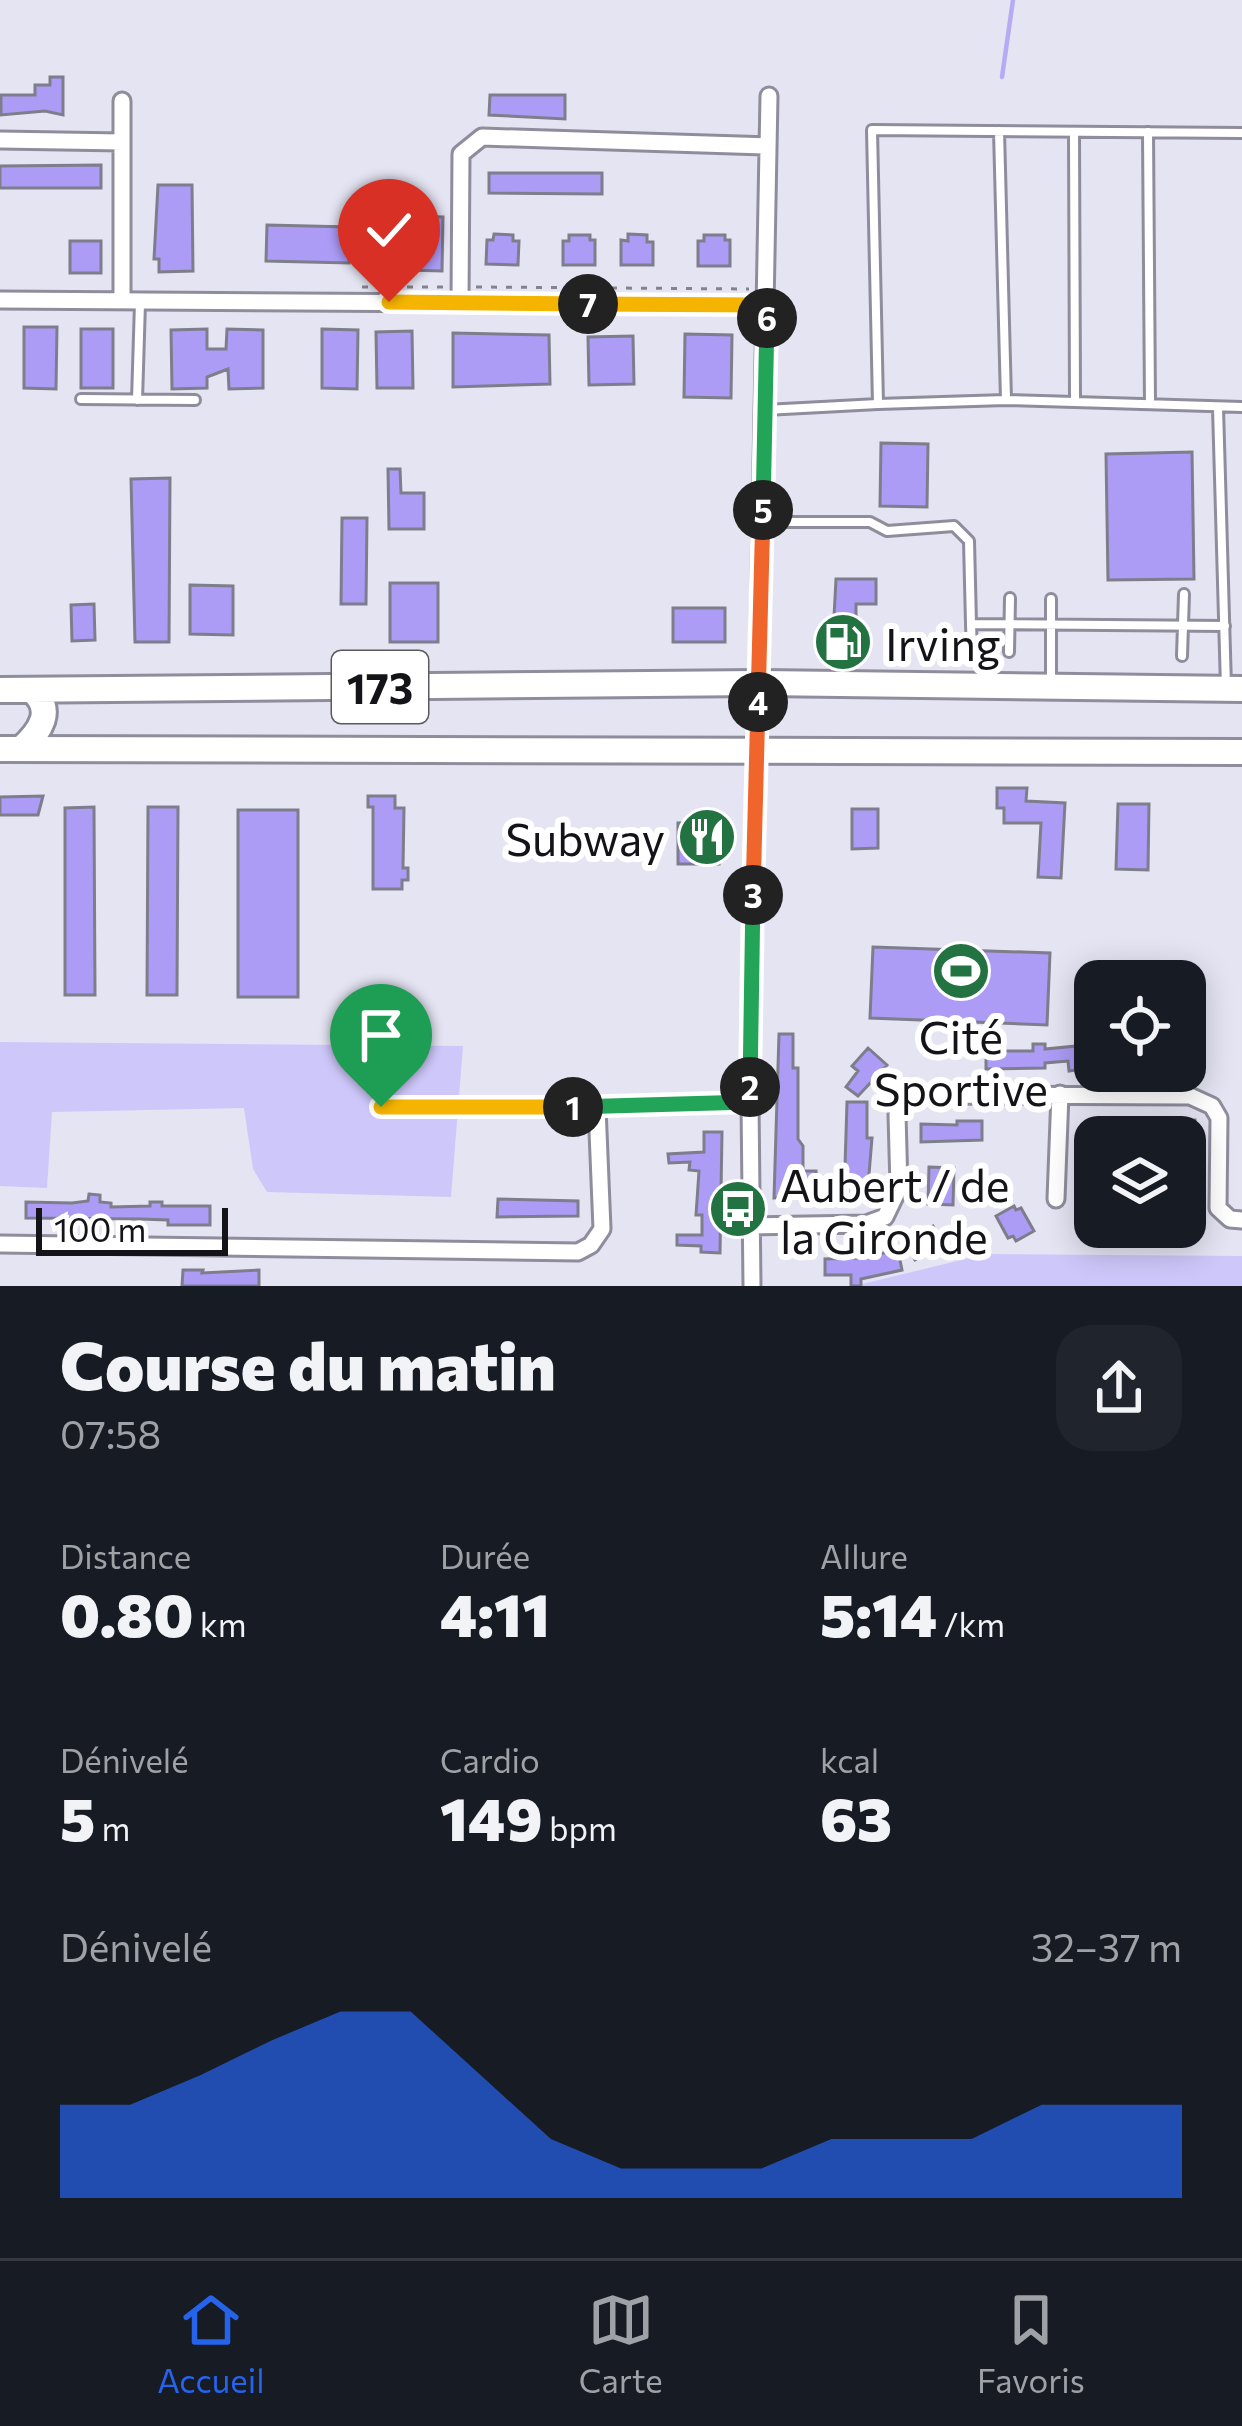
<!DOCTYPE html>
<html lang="fr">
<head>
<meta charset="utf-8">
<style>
	:root { --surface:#171b24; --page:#20242c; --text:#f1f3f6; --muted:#9ea1a6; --line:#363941; --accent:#2563eb }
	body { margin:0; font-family:Commissioner,sans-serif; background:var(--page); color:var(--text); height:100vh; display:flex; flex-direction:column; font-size:45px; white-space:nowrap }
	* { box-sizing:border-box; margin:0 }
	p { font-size:39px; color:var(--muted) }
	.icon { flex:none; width:66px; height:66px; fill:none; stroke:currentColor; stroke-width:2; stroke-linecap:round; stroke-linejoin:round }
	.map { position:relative; height:1286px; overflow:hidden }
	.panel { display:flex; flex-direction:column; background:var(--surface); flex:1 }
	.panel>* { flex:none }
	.tools { position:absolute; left:1074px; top:960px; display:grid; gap:24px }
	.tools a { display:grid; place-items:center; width:132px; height:132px; border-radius:24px; background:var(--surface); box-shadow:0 6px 30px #0003; font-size:60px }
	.scale { position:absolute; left:36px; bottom:30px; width:192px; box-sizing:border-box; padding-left:12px; border:6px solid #131318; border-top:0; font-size:33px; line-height:42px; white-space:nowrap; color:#131318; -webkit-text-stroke:9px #fff; paint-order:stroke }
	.pin { position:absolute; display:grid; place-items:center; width:102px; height:102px; color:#fff; margin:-123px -51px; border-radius:50% 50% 50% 0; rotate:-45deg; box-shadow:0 0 12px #0007 }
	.pin .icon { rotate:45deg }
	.km { position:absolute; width:60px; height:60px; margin:-30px; border-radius:50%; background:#222; color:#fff; font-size:33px; line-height:60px; text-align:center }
	.round { display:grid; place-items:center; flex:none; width:126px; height:126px; border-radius:36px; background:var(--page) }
	.head { display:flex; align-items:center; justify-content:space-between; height:204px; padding:0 60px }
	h1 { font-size:66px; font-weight:800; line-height:90px }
	.figures { display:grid; grid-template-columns:repeat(3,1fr); gap:18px; height:204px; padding:12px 60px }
	.figures div { display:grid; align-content:center }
	.figures b { font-size:60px; font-weight:800 }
	.figures small { font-size:33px; font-weight:400 }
	.figures p { font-size:33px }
	.chart { height:336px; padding:24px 60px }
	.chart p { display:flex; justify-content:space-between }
	.chart svg { width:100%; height:216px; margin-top:12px; fill:var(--accent); opacity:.7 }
	.menu { display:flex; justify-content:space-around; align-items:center; height:168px; border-top:3px solid var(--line); background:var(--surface); font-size:33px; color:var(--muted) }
	.menu a { display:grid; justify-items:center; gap:6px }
	.menu .selected { color:var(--accent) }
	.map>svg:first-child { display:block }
	.green { fill:#cec7fa }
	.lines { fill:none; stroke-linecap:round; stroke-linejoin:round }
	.stream { stroke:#b6abf3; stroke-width:4.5 }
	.building { fill:#ac9cf6; stroke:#7e7d8b; stroke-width:3 }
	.lane-casing { stroke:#8f8d9c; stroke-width:14 }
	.street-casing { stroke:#8f8d9c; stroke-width:21 }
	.primary-casing { stroke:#8f8d9c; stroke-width:30 }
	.path { stroke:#83838d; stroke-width:3; stroke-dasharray:6 9; stroke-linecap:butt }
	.lane { stroke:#fff; stroke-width:8 }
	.street { stroke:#fff; stroke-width:15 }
	.primary { stroke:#fff; stroke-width:24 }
	.split-1-casing { stroke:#fff; stroke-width:24 }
	.split-2-casing { stroke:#fff; stroke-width:24 }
	.split-3-casing { stroke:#fff; stroke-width:24 }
	.split-4-casing { stroke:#fff; stroke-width:24 }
	.split-5-casing { stroke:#fff; stroke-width:24 }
	.split-6-casing { stroke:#fff; stroke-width:24 }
	.split-7-casing { stroke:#fff; stroke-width:24 }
	.split-8-casing { stroke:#fff; stroke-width:24 }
	.split-1 { stroke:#f5b400; stroke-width:15 }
	.split-2 { stroke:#22a559; stroke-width:15 }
	.split-3 { stroke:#22a559; stroke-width:15 }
	.split-4 { stroke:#f0652b; stroke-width:15 }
	.split-5 { stroke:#f0652b; stroke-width:15 }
	.split-6 { stroke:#22a559; stroke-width:15 }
	.split-7 { stroke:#f5b400; stroke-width:15 }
	.split-8 { stroke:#f5b400; stroke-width:15 }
	.labels { text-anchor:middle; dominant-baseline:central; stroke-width:12; stroke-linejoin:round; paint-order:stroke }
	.shield { fill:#fff; stroke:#5a5a5d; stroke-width:3 }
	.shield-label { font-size:42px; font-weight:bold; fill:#131318 }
	.poi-label { font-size:45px; fill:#131318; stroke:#fff; text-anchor:start }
</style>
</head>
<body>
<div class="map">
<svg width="1242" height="1286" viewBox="0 0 1242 1286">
	<rect width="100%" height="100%" fill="#e5e4f3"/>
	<path class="green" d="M0,1042L463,1046L451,1197L267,1192L253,1169L244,1108L52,1112L47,1188L0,1186Z
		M986,1254L1242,1256V1286H854Z"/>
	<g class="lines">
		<path class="stream" d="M1002,77L1013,0"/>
	</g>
	<path class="building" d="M50,77H63V115L45,111L1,115V95H35V85H50Z
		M490,95H565V119L489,115Z
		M101,165V188H0V166Z
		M489,173H602V194L489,193Z
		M158,185H192L193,271L159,272V259H154Z
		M407,216L443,217L442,271L405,270Z
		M267,225L350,227L349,263L266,261Z
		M494,234L513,235V241H519L518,265L486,264L487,240H493Z
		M628,234L647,235V242H653V265H621V240L628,241Z
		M569,235H590V240H595V265H563V241H569Z
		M704,235H725V240H730V266H698V241H704Z
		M70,241H101V273H70Z
		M24,327H57L56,389L24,388Z
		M81,329H113V388H81Z
		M207,329V349H226L227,329L263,330V388L229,389L228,369L207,377V388L172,389L171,330Z
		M322,329L358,330L357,389L322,388Z
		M412,331L413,388H377L376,332Z
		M453,333L549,335L550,384L453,387Z
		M685,334L732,335L731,398L684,397Z
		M633,336L634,384L589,385L588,337Z
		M881,443L928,444L927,507L880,506Z
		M1192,452L1194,579L1108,580L1106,454Z
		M388,469H400L401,493H424V529H389Z
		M170,478L169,642H135L131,479Z
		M342,518H367L366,604H341Z
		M836,579H876V604H856V655H832Z
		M390,583H438V642H390Z
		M190,585L233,586V635L190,634Z
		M94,604L95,640L72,641L71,605Z
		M673,608H725V642H673Z
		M997,788H1027L1026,801L1065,803L1061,878L1038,877L1041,823H1004V808H997Z
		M43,796L38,815H0V797Z
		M368,796H395V808H404L403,868H408V880H402V889H373V807H368Z
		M1118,804H1149L1148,870L1116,869Z
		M94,807L95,995H65V808Z
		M148,807H178L177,995H147Z
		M852,809H878V848L852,849Z
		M238,810H298V997H238Z
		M719,822V864H678V823Z
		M873,947L1050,953L1047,1025L870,1018Z
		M779,1034H793V1068H798V1139L803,1146V1171H816L817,1184H804V1197L774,1198Z
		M1033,1044H1045V1049L1087,1045L1090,1068L1069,1071L1068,1061L1045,1063V1068L986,1069V1051H1033Z
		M868,1048L887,1065L858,1096L846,1087L858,1071L852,1066Z
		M847,1102H867V1138H872L867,1198H844Z
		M1140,1120H1195V1140L1140,1137Z
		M957,1121H982V1140L921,1142V1124L957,1125Z
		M704,1132H722L720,1253L701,1252V1246L677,1245V1235H702V1215H696L699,1171L689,1170L690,1162L669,1163L668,1154L704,1152Z
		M929,1167L954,1168L953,1205L928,1204Z
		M89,1194L100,1195V1202L111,1203V1207L150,1206V1202H162V1206H210V1225H168V1220L140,1219L26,1218V1202L72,1203L88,1201Z
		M498,1199L578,1201V1216L497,1217Z
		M1014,1206L1016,1210L1021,1208L1034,1231L1016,1241L1013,1236L1008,1238L996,1216Z
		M933,1226L948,1248L935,1257L930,1250L915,1260L905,1245Z
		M898,1250L902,1270L861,1279V1286H851V1275H825V1259L860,1258Z
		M183,1270H203L202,1273L259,1270V1286H182Z"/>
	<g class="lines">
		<defs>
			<path id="lane" d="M999,131L1006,400
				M1074,132L1075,401
				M1148,132L1150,404
				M1242,133L872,130L878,404L1006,400L1242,407
				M81,399L195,400
				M137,400L140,303
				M1218,408L1226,687
				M765,410L878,404
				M762,522H870L887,531L954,526L969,541L971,624L1225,626
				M971,624L972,652
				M1009,652L1010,598
				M1182,656L1184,594
				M1051,682V599"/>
			<path id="street" d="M122,101V301
				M0,140L122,142
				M0,300L767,305
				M460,303L461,154L482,137L768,146
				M381,1107H597L750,1102
				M1056,1199L1060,1094
				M752,1226L866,1224L885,1217L899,1188L897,1114L916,1095L1190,1096L1212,1106L1219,1118L1218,1208L1230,1219L1242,1220
				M0,1244L578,1252L591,1245L602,1229L597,1107
				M752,1286L750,1102L769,96"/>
			<path id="primary" d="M0,690L759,683L1242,689
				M0,749L1242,752
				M21,749C40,732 56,709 31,690"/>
		</defs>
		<use href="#lane" class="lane-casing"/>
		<use href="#street" class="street-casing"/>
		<use href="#primary" class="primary-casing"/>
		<path class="path" d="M362,287H449
			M476,287L749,289"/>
		<use href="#lane" class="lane"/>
		<use href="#street" class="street"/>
		<use href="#primary" class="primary"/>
	</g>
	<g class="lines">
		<defs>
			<path id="split-1" d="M381,1107H573"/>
			<path id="split-2" d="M573,1107L750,1102V1087"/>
			<path id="split-3" d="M750,1087L753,895"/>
			<path id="split-4" d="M753,895L758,702"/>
			<path id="split-5" d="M758,702L763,510"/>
			<path id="split-6" d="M763,510L767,318"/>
			<path id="split-7" d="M588,304L767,305V318"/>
			<path id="split-8" d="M389,302L588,304"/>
		</defs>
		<use href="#split-1" class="split-1-casing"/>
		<use href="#split-2" class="split-2-casing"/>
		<use href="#split-3" class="split-3-casing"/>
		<use href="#split-4" class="split-4-casing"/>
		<use href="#split-5" class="split-5-casing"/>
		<use href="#split-6" class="split-6-casing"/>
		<use href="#split-7" class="split-7-casing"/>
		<use href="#split-8" class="split-8-casing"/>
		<use href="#split-1" class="split-1"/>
		<use href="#split-2" class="split-2"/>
		<use href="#split-3" class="split-3"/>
		<use href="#split-4" class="split-4"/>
		<use href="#split-5" class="split-5"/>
		<use href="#split-6" class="split-6"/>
		<use href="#split-7" class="split-7"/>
		<use href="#split-8" class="split-8"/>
	</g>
	<defs>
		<symbol id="fuel-disc" viewBox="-11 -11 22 22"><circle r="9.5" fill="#227242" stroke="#fff"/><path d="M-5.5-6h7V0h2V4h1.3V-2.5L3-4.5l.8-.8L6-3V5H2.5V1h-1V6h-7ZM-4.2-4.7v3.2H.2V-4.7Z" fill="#fff"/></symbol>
		<symbol id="restaurant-disc" viewBox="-11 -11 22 22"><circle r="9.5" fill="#227242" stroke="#fff"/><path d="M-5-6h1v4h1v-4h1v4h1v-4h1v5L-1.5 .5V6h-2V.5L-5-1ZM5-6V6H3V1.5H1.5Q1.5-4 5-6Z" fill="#fff"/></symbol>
		<symbol id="stadium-disc" viewBox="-11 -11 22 22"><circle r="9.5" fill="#227242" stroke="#fff"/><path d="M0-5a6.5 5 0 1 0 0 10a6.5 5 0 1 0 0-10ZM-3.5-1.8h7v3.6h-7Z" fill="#fff"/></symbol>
		<symbol id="bus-disc" viewBox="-11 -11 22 22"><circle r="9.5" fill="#227242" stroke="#fff"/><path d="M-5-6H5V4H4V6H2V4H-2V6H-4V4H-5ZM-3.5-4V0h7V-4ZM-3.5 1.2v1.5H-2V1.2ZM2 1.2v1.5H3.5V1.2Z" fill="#fff"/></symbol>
	</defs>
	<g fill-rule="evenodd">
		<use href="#fuel-disc" x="810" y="609" width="66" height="66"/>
		<use href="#restaurant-disc" x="674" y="804" width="66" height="66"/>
		<use href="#stadium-disc" x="928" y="938" width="66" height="66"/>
		<use href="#bus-disc" x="705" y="1176" width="66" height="66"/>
	</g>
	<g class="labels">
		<rect class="shield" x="332" y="651" width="96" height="72" rx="9"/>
		<g class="shield-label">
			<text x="380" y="687">173</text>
		</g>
		<g class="poi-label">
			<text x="885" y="642">Irving</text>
			<text x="665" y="837" text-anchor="end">Subway</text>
			<text x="961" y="1035" text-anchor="middle">Cité<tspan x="961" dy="52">Sportive</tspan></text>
			<text x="780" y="1183">Aubert / de<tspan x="780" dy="52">la Gironde</tspan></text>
		</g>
	</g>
</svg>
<div class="tools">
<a><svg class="icon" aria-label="locate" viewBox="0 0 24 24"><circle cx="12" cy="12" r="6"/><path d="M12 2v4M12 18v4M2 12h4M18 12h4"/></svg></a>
<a><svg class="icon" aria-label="layers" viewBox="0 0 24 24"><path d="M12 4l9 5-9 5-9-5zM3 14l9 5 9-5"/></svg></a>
</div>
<div class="scale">100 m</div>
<div class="pin" style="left:381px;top:1107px;background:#1e9e55"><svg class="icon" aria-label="arrive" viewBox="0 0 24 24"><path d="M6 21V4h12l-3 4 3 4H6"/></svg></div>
<div class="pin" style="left:389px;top:302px;background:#d93025"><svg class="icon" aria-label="check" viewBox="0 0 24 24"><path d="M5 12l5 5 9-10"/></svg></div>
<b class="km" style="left:573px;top:1107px">1</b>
<b class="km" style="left:750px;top:1087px">2</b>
<b class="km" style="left:753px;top:895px">3</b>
<b class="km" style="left:758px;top:702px">4</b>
<b class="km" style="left:763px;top:510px">5</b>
<b class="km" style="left:767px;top:318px">6</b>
<b class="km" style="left:588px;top:304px">7</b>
</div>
<section class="panel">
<div class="head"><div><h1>Course du matin</h1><p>07:58</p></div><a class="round"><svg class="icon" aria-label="share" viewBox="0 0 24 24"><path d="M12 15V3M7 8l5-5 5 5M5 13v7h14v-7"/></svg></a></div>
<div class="figures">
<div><p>Distance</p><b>0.80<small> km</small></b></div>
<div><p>Durée</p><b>4:11</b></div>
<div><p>Allure</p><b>5:14<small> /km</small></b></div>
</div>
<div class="figures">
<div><p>Dénivelé</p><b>5<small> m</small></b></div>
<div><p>Cardio</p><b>149<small> bpm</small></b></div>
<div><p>kcal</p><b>63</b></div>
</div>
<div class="chart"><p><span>Dénivelé</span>32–37 m</p>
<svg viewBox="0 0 160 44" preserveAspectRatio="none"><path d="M0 44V25L10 25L20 19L30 12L40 6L50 6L60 19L70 32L80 38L90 38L100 38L110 32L120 32L130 32L140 25L150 25L160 25V44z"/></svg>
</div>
</section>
<nav class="menu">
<a class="selected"><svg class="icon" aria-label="home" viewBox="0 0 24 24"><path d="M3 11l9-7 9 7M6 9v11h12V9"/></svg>Accueil</a>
<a><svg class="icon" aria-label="map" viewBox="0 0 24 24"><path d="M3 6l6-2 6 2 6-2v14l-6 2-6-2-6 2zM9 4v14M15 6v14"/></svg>Carte</a>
<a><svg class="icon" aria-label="saved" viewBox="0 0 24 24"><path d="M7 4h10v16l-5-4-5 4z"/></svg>Favoris</a>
</nav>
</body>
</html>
